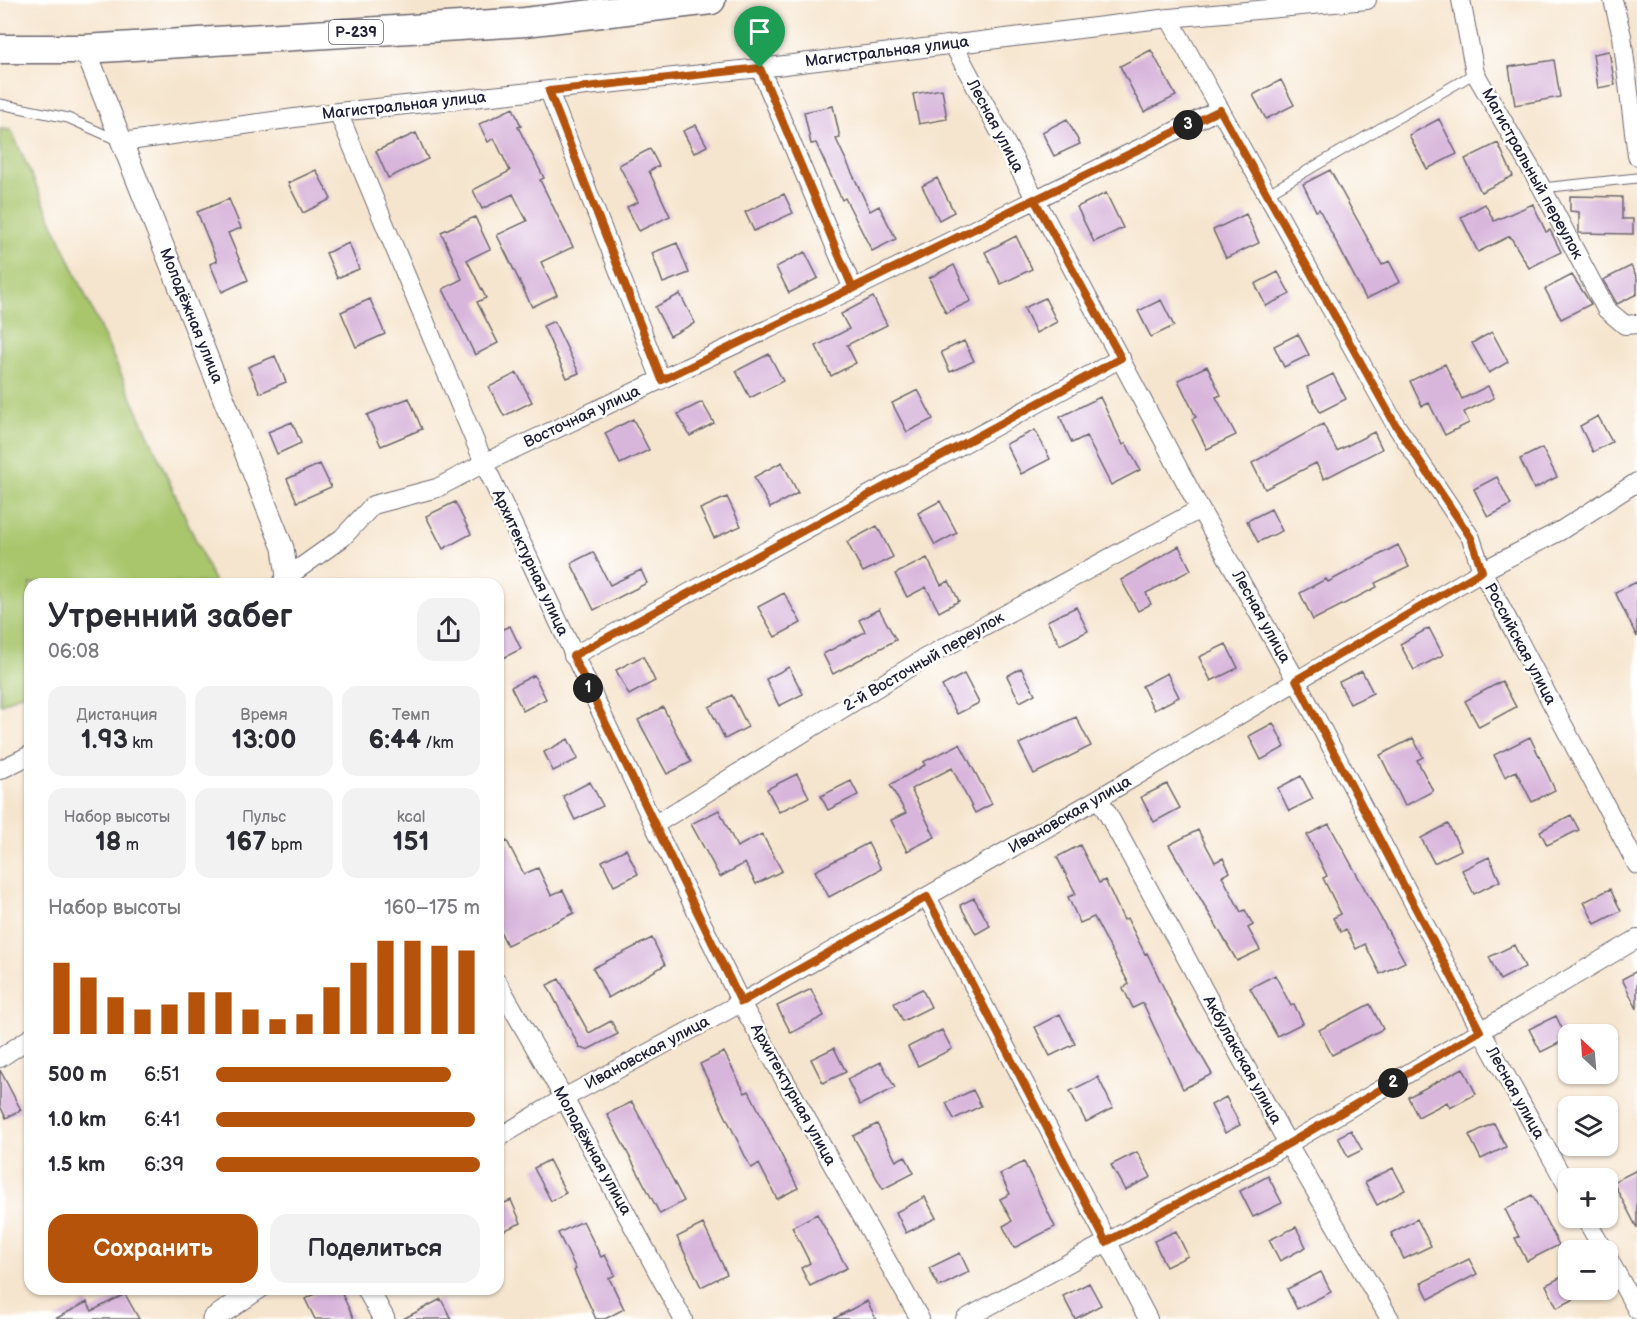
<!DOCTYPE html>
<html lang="ru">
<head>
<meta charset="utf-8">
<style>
	:root { --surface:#fff; --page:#f2f2f3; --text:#2b2b33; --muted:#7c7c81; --accent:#b45309 }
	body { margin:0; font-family:"Balsamiq Sans",sans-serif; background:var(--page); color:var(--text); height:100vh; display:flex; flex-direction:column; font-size:22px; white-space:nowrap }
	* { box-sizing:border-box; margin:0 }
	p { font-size:20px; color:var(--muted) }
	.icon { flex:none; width:33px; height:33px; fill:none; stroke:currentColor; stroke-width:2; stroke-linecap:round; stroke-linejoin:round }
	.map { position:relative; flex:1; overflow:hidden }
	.drawer { position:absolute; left:24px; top:578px; width:480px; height:717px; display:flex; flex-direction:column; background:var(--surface); border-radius:18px; box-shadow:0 2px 4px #0004 }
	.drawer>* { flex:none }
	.needle { width:39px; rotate:334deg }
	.fabs { position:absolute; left:1558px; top:1024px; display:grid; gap:12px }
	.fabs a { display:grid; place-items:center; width:60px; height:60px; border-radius:12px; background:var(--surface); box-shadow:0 2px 4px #0004; font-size:30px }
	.pin { position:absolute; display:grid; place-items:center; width:51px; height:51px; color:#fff; margin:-62px -26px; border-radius:50% 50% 50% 0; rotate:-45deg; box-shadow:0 0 6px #0007 }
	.pin .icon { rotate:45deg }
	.km { position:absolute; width:30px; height:30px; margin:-15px; border-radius:50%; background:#222; color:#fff; font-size:16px; line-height:30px; text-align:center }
	.round { display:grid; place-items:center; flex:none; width:63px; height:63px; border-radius:18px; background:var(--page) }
	.overview { display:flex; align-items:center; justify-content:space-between; height:102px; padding:0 24px }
	h1 { font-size:33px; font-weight:800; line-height:45px }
	.figures { display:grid; grid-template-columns:repeat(3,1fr); gap:9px; height:102px; padding:6px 24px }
	.figures div { display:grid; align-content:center; border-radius:15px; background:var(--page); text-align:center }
	.figures b { font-size:26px; font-weight:800 }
	.figures small { font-size:16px; font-weight:400 }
	.figures p { font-size:16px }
	.chart { height:168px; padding:12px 24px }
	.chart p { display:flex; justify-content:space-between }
	.chart svg { width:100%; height:108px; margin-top:6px; stroke:var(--accent); stroke-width:6 }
	.cta { display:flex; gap:12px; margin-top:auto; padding:12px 24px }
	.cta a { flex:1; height:69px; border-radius:18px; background:var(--accent); color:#fff; font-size:24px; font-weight:800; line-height:69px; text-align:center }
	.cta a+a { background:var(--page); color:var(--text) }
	ul { padding:0 24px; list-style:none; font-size:20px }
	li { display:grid; grid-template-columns:96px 72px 1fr; align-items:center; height:45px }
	li i { height:15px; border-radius:8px; background:var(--accent) }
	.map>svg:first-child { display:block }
	.green { fill:#a9c66d; stroke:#667454; stroke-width:1.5 }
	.building { fill:#d8b6db }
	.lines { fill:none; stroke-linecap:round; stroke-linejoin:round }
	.service-casing { stroke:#6c666e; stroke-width:11 }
	.minor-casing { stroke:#6c666e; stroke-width:20 }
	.tertiary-casing { stroke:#6c666e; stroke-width:23 }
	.trunk-casing { stroke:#6c666e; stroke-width:31 }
	.service { stroke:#fff; stroke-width:9 }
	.minor { stroke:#fff; stroke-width:18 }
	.tertiary { stroke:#fff; stroke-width:21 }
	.trunk { stroke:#fff; stroke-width:28 }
	.route-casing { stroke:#fff; stroke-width:12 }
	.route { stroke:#b45309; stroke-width:8 }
	.labels { text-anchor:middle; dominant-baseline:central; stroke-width:5; stroke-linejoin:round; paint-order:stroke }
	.shield { fill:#fff; stroke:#646476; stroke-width:1.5 }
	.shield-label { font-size:15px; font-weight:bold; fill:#22223b }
	.street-label { font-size:16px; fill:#22223b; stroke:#fff }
</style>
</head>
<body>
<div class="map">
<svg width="1637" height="1319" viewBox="0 0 1637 1319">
	<rect width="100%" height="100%" fill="#fff"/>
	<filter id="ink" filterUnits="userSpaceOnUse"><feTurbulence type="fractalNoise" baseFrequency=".0167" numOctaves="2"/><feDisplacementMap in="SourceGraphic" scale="12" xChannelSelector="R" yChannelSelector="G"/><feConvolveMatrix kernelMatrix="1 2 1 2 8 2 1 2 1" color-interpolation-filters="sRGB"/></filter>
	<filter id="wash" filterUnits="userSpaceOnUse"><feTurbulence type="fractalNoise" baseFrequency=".008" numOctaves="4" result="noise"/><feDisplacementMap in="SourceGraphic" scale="24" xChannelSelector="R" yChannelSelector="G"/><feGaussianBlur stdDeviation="1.35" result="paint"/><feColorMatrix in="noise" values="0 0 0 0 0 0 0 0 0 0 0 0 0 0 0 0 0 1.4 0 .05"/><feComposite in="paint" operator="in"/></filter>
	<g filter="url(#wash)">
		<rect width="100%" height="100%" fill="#f6e5ce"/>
		<path class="green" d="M0,129L11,130L215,583L30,584V689L0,705Z"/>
		<g id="blocks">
			<path class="building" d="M1151,50L1176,96L1144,112L1120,66Z
				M1609,51L1615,85L1598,88L1593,54Z
				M1554,60L1560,97L1515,105L1509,67Z
				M1281,80L1294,105L1266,119L1253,95Z
				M942,89L947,119L919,124L913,94Z
				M833,106L840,138L836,139L870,211L879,206L896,239L872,251L845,198L842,200L816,143L811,144L804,112Z
				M513,108L521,126L518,127L544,178L540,180L573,247L541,262L557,295L532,307L497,235L527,221L513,194L482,209L473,190L510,171L494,138L488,142L479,124Z
				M1067,119L1080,144L1054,156L1042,132Z
				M1439,119L1457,154L1427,169L1409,135Z
				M696,125L707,146L694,153L683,131Z
				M416,133L428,159L388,178L376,151Z
				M1498,143L1513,176L1481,192L1465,159Z
				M650,149L659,166L649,171L670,216L639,231L627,207L638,202L619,165Z
				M316,170L331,199L303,213L288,183Z
				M1330,170L1382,265L1389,261L1400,282L1366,299L1319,209L1316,211L1303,184Z
				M937,178L954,212L939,220L922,186Z
				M1106,193L1123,228L1094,242L1077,207Z
				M784,194L793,213L754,231L745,212Z
				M1570,196L1622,197V219H1633V234L1579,233V212L1570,211Z
				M229,199L241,228L228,233L248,280L222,292L210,264L217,261L197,212Z
				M1485,204L1494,221L1533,204L1546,232L1550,230L1561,252L1529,268L1510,236L1478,252L1461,217Z
				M1246,214L1259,243L1226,258L1213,230Z
				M475,217L490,249L467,260L486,298L477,302L498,343L475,355L443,289L462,279L441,232Z
				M1016,236L1032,269L1001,284L985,252Z
				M349,243L359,269L337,278L326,253Z
				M677,243L689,273L663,283L652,253Z
				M805,252L818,278L789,293L776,267Z
				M954,265L971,301L946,313L929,278Z
				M1631,266L1637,278V294L1617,304L1603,280Z
				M1278,272L1290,294L1266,306L1255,284Z
				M1572,275L1591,304L1561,319L1545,289Z
				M680,294L695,323L670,336L655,307Z
				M873,297L887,325L847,345L856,363L831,376L816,346L849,329L841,314Z
				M1045,298L1057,322L1036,333L1024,308Z
				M370,299L385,334L356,347L341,312Z
				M1161,300L1174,326L1151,337L1138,311Z
				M554,321L579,373L567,378L543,326Z
				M1492,332L1508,362L1489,373L1472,343Z
				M1298,334L1309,355L1284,367L1274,346Z
				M964,341L974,361L950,372L941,352Z
				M769,354L783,381L750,398L736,371Z
				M275,356L286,382L260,393L248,367Z
				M1445,364L1462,399L1488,386L1494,398L1464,412L1469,423L1445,435L1429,403L1422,406L1410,381Z
				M1207,366L1221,395L1216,397L1236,435L1207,449L1192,419L1196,417L1178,380Z
				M517,373L532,402L504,416L489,387Z
				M1333,374L1346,399L1320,412L1307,387Z
				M918,390L933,419L907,432L892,403Z
				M1100,397L1123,445L1126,443L1140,470L1111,485L1086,436L1072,443L1060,417Z
				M409,398L422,429L381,446L367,415Z
				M702,402L714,423L690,436L678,414Z
				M1598,416L1612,442L1593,452L1580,426Z
				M633,419L649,450L620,464L605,433Z
				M292,422L301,443L277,454L268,432Z
				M1323,424L1337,451L1374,432L1382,449L1324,479L1316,463L1265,489L1252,463Z
				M1035,430L1050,459L1021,474L1006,444Z
				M1542,448L1557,477L1534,489L1520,459Z
				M782,462L798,493L770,508L754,477Z
				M320,464L331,487L297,502L287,479Z
				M1497,477L1511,505L1488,517L1474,489Z
				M727,497L741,526L714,538L700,509Z
				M940,501L957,533L935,545L918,513Z
				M455,502L471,534L443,549L426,516Z
				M1271,509L1282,531L1258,542L1247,521Z
				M877,526L893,557L863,572L847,542Z
				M1398,545L1409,567L1375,583L1377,587L1313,620L1300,593L1326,579L1328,582Z
				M1179,546L1191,570L1146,593L1151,604L1138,611L1121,580Z
				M593,552L610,585L641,570L647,583L594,610L571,563Z
				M927,558L941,585L949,581L959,601L939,612L926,587L907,597L895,574Z
				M1637,582V637L1615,592Z
				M784,593L801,623L775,637L758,607Z
				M1076,607L1088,631L1060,645L1047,621Z
				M879,609L896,640L833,674L823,654L865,632L859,620Z
				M510,626L521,649L503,658L498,648V631Z
				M1429,628L1443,655L1414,670L1400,644Z
				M1226,644L1238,668L1211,681L1199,657Z
				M643,656L655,681L629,695L616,670Z
				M789,667L803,694L779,706L766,679Z
				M1021,668L1035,694L1020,702L1007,676Z
				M1362,671L1373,693L1350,704L1339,682Z
				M1167,673L1179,697L1154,710L1142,686Z
				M964,674L979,703L957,714L942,686Z
				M534,675L546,699L523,711L511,687Z
				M1502,681L1516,707L1479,727L1465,701Z
				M732,695L748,727L725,739L709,707Z
				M663,707L691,762L667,774L638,720Z
				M1076,717L1091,746L1034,774L1019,744Z
				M1273,723L1285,747L1261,760L1249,736Z
				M1530,737L1555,790L1532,802L1516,771L1505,777L1494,755Z
				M1413,738L1423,757L1417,760L1433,791L1405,806L1380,755Z
				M568,739L578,759L553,771L544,752Z
				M960,744L992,804L975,813L952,768L911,789L935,837L907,851L891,820L906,813L890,785L925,765L923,762Z
				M797,774L809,797L779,812L767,789Z
				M1301,776L1313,799L1289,811L1278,788Z
				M851,781L858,795L828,810L821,796Z
				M590,782L603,806L575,820L563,796Z
				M1167,784L1180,808L1154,822L1141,797Z
				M719,810L737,847L762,834L782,871L756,884L745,863L720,877L691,824Z
				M1571,815L1579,830L1547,845L1540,831Z
				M1329,824L1405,962L1380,974L1365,944L1356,949L1346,929L1341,932L1333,918L1341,914L1323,878L1327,876L1307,835Z
				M1448,824L1461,850L1434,863L1421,838Z
				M1198,830L1215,862L1223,858L1230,872L1222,876L1241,912L1245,910L1253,925L1248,928L1260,950L1237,961L1169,845Z
				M507,841L524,874L538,868L551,895L563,890L574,913L507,945L498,927V846Z
				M868,843L881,869L829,897L815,871Z
				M1080,845L1099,883L1105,880L1124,920L1127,918L1145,954L1147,953L1172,1005L1212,1074L1183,1089L1143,1003L1133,1008L1123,988L1129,984L1094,917L1080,923L1068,897L1076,894L1057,857Z
				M626,849L638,874L614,886L602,861Z
				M1489,857L1500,881L1474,894L1462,870Z
				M1610,889L1621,911L1595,924L1584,902Z
				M974,898L990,926L976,934L960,905Z
				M652,938L665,965L608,998L593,968Z
				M1514,945L1525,967L1500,980L1489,957Z
				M1637,971V1009L1622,979Z
				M1275,975L1291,1006L1294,1004L1303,1023L1277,1036L1250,988Z
				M559,979L589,1033L611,1021L618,1034L587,1050L580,1048L547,985Z
				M811,989L824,1016L791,1033L777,1006Z
				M922,989L931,1007L903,1021L894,1003Z
				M1370,1004L1383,1029L1332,1055L1319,1030Z
				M1060,1014L1075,1044L1050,1056L1035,1027Z
				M1556,1016L1567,1039L1541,1052L1529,1029Z
				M942,1030L952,1049L918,1066L908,1047Z
				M834,1048L846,1072L823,1083L811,1059Z
				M724,1052L745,1093L749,1091L798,1188L777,1199L759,1164L751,1168L700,1064Z
				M881,1062L895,1088L860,1105L847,1079Z
				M1463,1068L1476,1094L1450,1108L1447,1102L1418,1117L1408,1097Z
				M0,1070L21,1110L6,1118L0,1106Z
				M1098,1077L1113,1108L1086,1122L1070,1091Z
				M973,1090L981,1106L954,1119L946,1103Z
				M1226,1097L1240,1125L1225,1133L1211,1105Z
				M632,1102L684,1201L660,1214L607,1114Z
				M1494,1123L1506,1147L1481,1159L1469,1135Z
				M877,1124L896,1161L905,1156L914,1173L883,1189L853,1136Z
				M1351,1130L1362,1150L1348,1157L1338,1137Z
				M1137,1152L1151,1177L1125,1190L1111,1165Z
				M549,1160L566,1193L551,1201L534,1168Z
				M1024,1162L1055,1227L1014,1248L1003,1226L1012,1221L1000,1199L1010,1194L1000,1174Z
				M1393,1168L1405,1190L1377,1205L1365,1182Z
				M1637,1170V1228L1613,1182Z
				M1268,1176L1282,1203L1253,1217L1240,1191Z
				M1532,1195L1559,1245L1527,1261L1515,1238L1519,1237L1505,1209Z
				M925,1197L936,1218L906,1233L896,1212Z
				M511,1200L521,1223L498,1233V1206Z
				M817,1214L847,1268L810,1286L801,1268L810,1263L792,1227Z
				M1417,1219L1431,1246L1404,1259L1391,1233Z
				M583,1221L601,1257L605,1255L615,1275L609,1278L624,1309L605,1319H596L574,1271L576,1269L558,1233Z
				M703,1224L727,1274L701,1287L677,1237Z
				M1296,1227L1306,1247L1280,1261L1269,1240Z
				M1176,1231L1188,1256L1166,1267L1154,1241Z
				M960,1253L969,1272L939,1287L929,1268Z
				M1469,1259L1477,1274L1429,1299L1421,1283Z
				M1321,1272L1331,1292L1297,1309L1287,1289Z
				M1569,1273V1290H1592L1557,1308L1546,1285Z
				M1089,1283L1101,1305L1075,1319L1063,1296Z
				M326,1288H339L354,1319H315L305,1299Z
				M125,1294L139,1319H55L87,1302L92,1311Z
				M441,1299L451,1319H403Z
				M867,1301L876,1319H833Z"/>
		</g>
	</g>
	<g filter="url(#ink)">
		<use href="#blocks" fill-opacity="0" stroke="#6c666e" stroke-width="1.5"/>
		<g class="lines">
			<defs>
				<path id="service" d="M0,104L68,118L117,140
					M1542,188L1637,178
					M1267,194L1475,73"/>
				<path id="minor" d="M1461,0L1475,73L1542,188L1606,309L1625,325L1637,324
					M1613,0L1622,36L1637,156
					M1169,18L1395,424L1471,538L1482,571L1637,865
					M953,44L1200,509L1296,680L1481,1031L1569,1189
					M760,68L853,289
					M549,91L661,380
					M338,112L484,463L654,825L741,1003L920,1319
					M122,142L338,112L760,68L1169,18L1367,0
					M294,584L287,577L342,538L373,505L437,488L484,463L853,289L1220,109
					M573,656L1121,358
					M0,770L30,755
					M1099,798L1288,1144L1390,1319
					M654,825L923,659L1200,509
					M927,897L1148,1319
					M498,983L564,1098L683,1319
					M0,1058L30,1038
					M498,1138L564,1098L741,1003L1099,798L1482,571L1560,531L1637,482
					M1585,1218L1604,1251
					M1608,1258L1637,1310
					M965,1319L1288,1144L1637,939"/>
				<path id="tertiary" d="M85,49L283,548L287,577L283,584
					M367,1288L384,1319
					M213,1319L259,1288"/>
				<path id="trunk" d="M0,49H85L525,22L711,0"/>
			</defs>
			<use href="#service" class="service-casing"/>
			<use href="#minor" class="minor-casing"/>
			<use href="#tertiary" class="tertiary-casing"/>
			<use href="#trunk" class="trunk-casing"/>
			<use href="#service" class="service"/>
			<use href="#minor" class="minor"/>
			<use href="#tertiary" class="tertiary"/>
			<use href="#trunk" class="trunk"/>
		</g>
	</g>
	<g class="lines" filter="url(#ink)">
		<defs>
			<path id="route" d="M760,68L853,289L1034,199L1121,358L573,656L741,1002L927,897L1106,1242L1288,1144L1480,1031L1296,680L1482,571L1471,538L1395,424L1220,110C1034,200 848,291 662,380L549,91L760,68"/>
		</defs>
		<use href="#route" class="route-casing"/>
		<use href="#route" class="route"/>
	</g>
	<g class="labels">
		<rect class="shield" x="329" y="20" width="54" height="24" rx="4.5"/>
		<g class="shield-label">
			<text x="356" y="32">Р-239</text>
		</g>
		<g class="street-label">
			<text transform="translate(887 52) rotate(-7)">Магистральная улица</text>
			<text transform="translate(404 106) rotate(-6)">Магистральная улица</text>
			<text transform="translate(995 126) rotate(62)">Лесная улица</text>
			<text transform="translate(1532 174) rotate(61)">Магистральный переулок</text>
			<text transform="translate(191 316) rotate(68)">Молодёжная улица</text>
			<text transform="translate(582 417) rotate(-25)">Восточная улица</text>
			<text transform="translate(530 563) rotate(65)">Архитектурная улица</text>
			<text transform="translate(1261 617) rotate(61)">Лесная улица</text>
			<text transform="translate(1520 644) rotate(62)">Российская улица</text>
			<text transform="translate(924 662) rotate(-30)">2-й Восточный переулок</text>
			<text transform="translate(1070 815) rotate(-30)">Ивановская улица</text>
			<text transform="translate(647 1053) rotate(-28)">Ивановская улица</text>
			<text transform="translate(1242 1060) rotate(61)">Акбулакская улица</text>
			<text transform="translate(1515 1093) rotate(61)">Лесная улица</text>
			<text transform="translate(793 1095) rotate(61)">Архитектурная улица</text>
			<text transform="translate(592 1151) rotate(61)">Молодёжная улица</text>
		</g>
	</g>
</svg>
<div class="fabs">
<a><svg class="needle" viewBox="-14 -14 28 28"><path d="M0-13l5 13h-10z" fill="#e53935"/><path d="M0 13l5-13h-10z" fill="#7c7c81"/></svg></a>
<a><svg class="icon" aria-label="layers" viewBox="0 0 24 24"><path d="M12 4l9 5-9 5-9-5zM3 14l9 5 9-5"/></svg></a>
<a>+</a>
<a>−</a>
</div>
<div class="pin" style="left:760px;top:68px;background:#1e9e55"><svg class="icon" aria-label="arrive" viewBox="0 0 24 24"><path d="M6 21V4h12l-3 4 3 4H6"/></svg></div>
<b class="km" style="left:588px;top:688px">1</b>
<b class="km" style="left:1393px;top:1083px">2</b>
<b class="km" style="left:1188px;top:125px">3</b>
<section class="drawer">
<div class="overview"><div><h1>Утренний забег</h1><p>06:08</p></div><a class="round"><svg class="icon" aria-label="share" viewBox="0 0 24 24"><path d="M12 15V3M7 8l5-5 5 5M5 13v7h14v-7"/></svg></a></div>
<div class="figures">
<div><p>Дистанция</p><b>1.93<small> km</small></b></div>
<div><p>Время</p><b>13:00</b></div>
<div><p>Темп</p><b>6:44<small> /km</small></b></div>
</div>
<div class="figures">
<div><p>Набор высоты</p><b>18<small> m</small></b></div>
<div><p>Пульс</p><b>167<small> bpm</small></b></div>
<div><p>kcal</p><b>151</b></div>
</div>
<div class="chart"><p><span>Набор высоты</span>160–175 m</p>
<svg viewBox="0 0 160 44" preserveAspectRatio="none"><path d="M5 44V15M15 44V21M25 44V29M35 44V34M45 44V32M55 44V27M65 44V27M75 44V34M85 44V38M95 44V36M105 44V25M115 44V15M125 44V6M135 44V6M145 44V8M155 44V10"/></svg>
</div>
<ul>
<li><b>500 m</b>6:51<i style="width:89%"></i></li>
<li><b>1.0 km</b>6:41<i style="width:98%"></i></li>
<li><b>1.5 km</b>6:39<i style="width:100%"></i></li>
</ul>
<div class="cta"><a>Сохранить</a><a>Поделиться</a></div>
</section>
</div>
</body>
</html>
